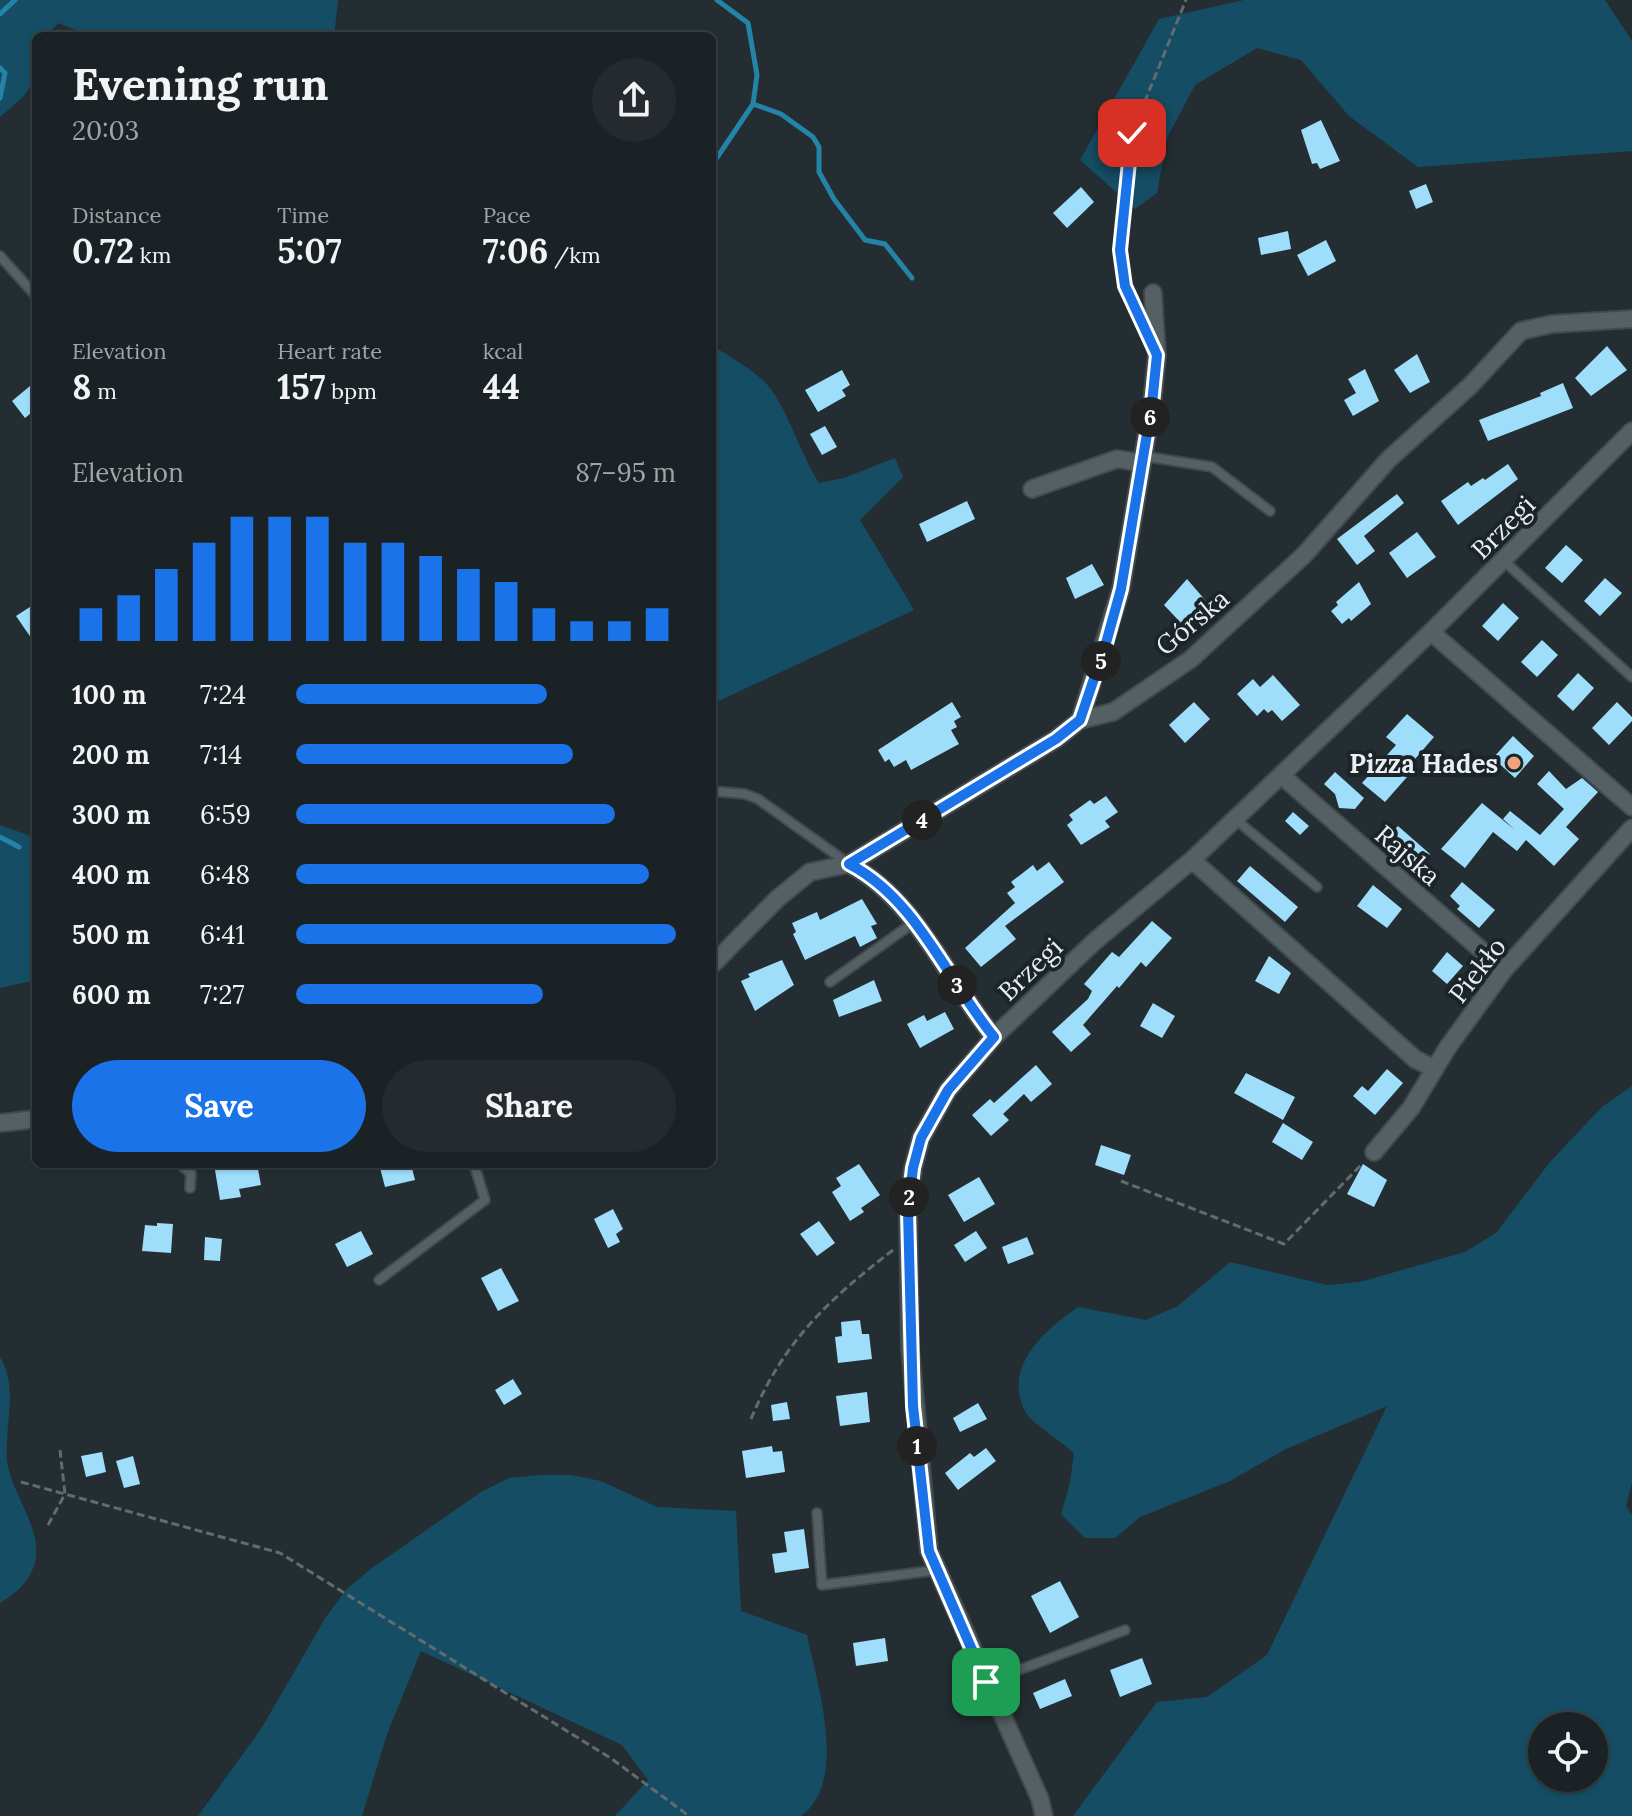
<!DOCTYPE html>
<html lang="en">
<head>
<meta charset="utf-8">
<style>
	:root { --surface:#1b2226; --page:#242a2e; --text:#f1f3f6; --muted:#a0a4a7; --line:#393f43; --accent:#1a73e8 }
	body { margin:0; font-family:Lora,serif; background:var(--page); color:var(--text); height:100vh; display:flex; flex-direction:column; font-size:30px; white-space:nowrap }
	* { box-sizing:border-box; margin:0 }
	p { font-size:26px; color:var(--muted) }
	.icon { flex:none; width:44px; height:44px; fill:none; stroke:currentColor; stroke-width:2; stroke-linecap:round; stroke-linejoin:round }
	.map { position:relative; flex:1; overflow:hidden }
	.panel { position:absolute; left:32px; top:32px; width:684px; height:1136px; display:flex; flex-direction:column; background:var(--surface); border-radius:12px; box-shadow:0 2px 6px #0004,0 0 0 2px var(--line) }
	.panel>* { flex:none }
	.controls { position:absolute; left:1528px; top:1712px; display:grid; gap:16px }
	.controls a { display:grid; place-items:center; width:80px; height:80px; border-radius:50%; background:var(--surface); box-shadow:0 2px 6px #0004,0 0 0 2px var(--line); font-size:40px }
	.pin { position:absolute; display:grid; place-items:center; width:68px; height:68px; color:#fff; margin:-34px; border-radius:16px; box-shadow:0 4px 12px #0006 }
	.km { position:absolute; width:40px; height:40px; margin:-20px; border-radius:50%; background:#222; color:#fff; font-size:22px; line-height:40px; text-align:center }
	.round { display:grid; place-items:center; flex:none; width:84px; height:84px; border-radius:42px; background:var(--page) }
	.overview { display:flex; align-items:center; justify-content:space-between; height:136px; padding:0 40px }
	h1 { font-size:44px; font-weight:700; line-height:60px }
	.figures { display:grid; grid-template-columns:repeat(3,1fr); gap:12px; height:136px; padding:8px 40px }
	.figures div { display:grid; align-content:center }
	.figures b { font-size:34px; font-weight:700 }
	.figures small { font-size:22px; font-weight:400 }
	.figures p { font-size:22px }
	.chart { height:224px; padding:16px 40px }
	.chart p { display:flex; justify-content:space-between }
	.chart svg { width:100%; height:144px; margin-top:8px; stroke:var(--accent); stroke-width:6 }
	.action { display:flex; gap:16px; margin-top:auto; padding:16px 40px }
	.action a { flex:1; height:92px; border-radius:48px; background:var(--accent); color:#fff; font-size:32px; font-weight:700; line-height:92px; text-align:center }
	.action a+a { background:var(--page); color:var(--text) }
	ul { padding:0 40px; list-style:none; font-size:26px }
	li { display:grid; grid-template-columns:128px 96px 1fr; align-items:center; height:60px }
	li i { height:20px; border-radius:10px; background:var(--accent) }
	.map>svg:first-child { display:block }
	.green { fill:#154e64; fill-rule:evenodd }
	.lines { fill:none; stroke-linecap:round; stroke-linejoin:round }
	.stream { stroke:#2384a8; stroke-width:5 }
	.building { fill:#9edefb }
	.lane-casing { stroke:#424a4e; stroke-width:12 }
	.street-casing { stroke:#424a4e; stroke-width:20 }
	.path { stroke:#626b6e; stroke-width:3; stroke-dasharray:8 4; stroke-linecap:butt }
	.lane { stroke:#556065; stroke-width:8 }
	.street { stroke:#556065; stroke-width:16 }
	.route-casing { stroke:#fff; stroke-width:16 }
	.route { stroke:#1a73e8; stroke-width:10 }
	.poi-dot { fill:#f0a27a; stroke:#1b2428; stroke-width:3 }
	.labels { text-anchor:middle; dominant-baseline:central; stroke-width:8; stroke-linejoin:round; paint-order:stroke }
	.street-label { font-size:26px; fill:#e9eff2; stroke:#1b2428 }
	.poi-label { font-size:26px; font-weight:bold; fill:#e9eff2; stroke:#1b2428; text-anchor:end }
</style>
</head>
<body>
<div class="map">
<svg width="1632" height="1816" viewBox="0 0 1632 1816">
	<rect width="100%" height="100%" fill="#242e32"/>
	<path class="green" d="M0,0H338L334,36H91L58,23L47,36H36C36,84 38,86 0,117Z
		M1244,0H1605L1632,41V151L1418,167L1349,116L1301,60L1257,48L1195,85L1167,138L1157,193L1135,209L1080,160L1159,19Z
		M712,336L715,347C733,359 756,371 770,388C789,413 801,455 819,483L844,478L895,458L903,477L860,520L914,610L712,704Z
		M0,825L36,838V980L0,988Z
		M1632,1086V1483L1626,1506L1632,1515V1816H1073L1157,1702L1207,1697L1267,1655L1387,1406L1286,1449L1230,1481L1140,1517L1115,1538H1085L1061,1514L1070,1483L1074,1453C1063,1443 1031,1422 1026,1413C1001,1367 1045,1330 1078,1307L1146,1320L1178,1306L1230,1262L1327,1285L1360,1282L1465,1252L1496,1233L1550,1162L1602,1107ZM1542,1726H1594V1778H1542Z
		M0,1357C19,1388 4,1426 7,1461C11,1493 43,1529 35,1562C30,1582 16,1593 0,1603Z
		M539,1475H571L601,1481L657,1507L736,1511L741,1611L807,1635C817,1684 849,1781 801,1816H615L648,1780L622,1745L421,1651L387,1734L362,1816H198L261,1729L326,1617L346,1590L372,1568L481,1492L509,1478Z"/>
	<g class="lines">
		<path class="stream" d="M0,14L15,0
			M0,68L5,73L0,98
			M753,104L781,114L813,137L819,147V172L834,199L865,240L885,244L912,278
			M712,165L753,104L757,75L748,23L717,0
			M0,837L19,847"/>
	</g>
	<path class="building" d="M1321,120L1340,161L1320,169L1317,163L1312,164L1301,130Z
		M1426,184L1433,202L1416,209L1409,191Z
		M1081,187L1094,202L1067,228L1053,213Z
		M1288,231L1291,249L1261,255L1258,238Z
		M1326,240L1336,261L1308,276L1297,255Z
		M1607,346L1627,370L1591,396L1575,378Z
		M1417,354L1430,382L1410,393L1394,370Z
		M1365,369L1379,401L1353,416L1344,400L1356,393L1348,379Z
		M842,370L850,385L842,390L846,396L818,412L805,390Z
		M36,381V409L25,418L12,401Z
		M1563,383L1573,408L1488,441L1479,420L1541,396L1540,393Z
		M825,426L837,447L822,455L810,434Z
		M1508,464L1518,479L1458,525L1441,501L1468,482L1471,486L1483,478L1485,480Z
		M1397,494L1404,503L1364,536L1375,551L1357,565L1337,539Z
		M967,501L975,519L927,542L919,524Z
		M1417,532L1436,557L1407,578L1389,553Z
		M1566,545L1583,560L1562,583L1545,568Z
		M1092,564L1104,585L1075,599L1066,578Z
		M1605,578L1622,593L1600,616L1584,601Z
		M1187,579L1206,601L1181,623L1164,605Z
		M1359,582L1371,604L1351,621L1349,618L1342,624L1331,611L1338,605L1336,602Z
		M36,603V645L16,616Z
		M1503,603L1519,618L1498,641L1482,626Z
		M1542,640L1558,655L1537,677L1521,662Z
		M1578,673L1594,688L1573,711L1557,696Z
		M1273,675L1300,705L1282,721L1272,710L1268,713L1264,709L1257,716L1237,694L1253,679L1260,687Z
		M952,702L961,717L954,721L957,727L951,730L959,744L911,770L906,760L894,767L889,759L885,762L878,750Z
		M1194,702L1210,719L1185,743L1169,725Z
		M1617,702L1632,717V721L1609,745L1592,728Z
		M1407,714L1434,737L1403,773L1407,777L1385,802L1362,783L1396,745L1386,737Z
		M1513,736L1534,756L1515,778L1493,758Z
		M1549,771L1566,789L1582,778L1598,792L1566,827L1579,839L1554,866L1526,840L1517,851L1493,832L1465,868L1441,849L1482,803L1515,830L1503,819L1510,811L1540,835L1564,809L1537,784Z
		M1335,772L1364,798L1355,809L1339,808L1335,794L1324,784Z
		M1106,796L1118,812L1105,821L1110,827L1081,845L1067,825L1073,820L1069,815L1090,800L1094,804Z
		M1293,812L1309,826L1300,835L1285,821Z
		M1398,826L1430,854L1415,872L1393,853L1396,849L1385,840Z
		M1049,862L1064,882L1005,926L1016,939L981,967L965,948L1015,903L1007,893L1015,887L1011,882L1033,865L1037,871Z
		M1250,866L1298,907L1285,922L1237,881Z
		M1462,882L1495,910L1479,928L1457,909L1460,906L1450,896Z
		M1373,885L1402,909L1387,928L1357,906Z
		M862,899L877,924L871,926L877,938L860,947L855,936L805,960L793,934L796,932L792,923L817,912L820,920Z
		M1152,921L1172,938L1146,967L1141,962L1119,988L1117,986L1083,1025L1091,1034L1071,1052L1052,1032L1088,999L1092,991L1084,984L1112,952L1119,957Z
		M1447,952L1463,966L1447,984L1432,971Z
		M1269,956L1291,973L1279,994L1255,981Z
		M782,960L794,985L755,1011L741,981L750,977L748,974Z
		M874,980L882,1001L839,1017L833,1000Z
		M1153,1003L1175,1016L1162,1038L1140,1026Z
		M945,1012L954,1029L920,1048L907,1024L924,1015L927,1021Z
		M1036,1065L1052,1084L1031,1102L1024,1094L1003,1114L1009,1120L991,1136L972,1115L990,1099L994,1103Z
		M1387,1069L1403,1083L1375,1115L1353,1096L1362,1086L1368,1091Z
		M1246,1073L1295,1097L1283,1120L1234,1093Z
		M1283,1123L1313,1142L1302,1160L1272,1142Z
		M1101,1145L1131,1155L1124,1175L1095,1165Z
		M245,1164H257L261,1185L239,1189L241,1197L220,1200L215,1170Z
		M379,1164H411L415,1180L385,1187Z
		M859,1164L880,1195L861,1208L864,1212L850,1221L832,1192L841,1186L836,1178Z
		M1363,1164L1387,1180L1374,1207L1347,1194Z
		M979,1177L995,1204L964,1222L948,1195Z
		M613,1209L623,1229L616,1234L620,1242L608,1248L594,1219Z
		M819,1221L835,1243L817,1256L800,1234Z
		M157,1223L173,1224L171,1253L142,1251L145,1225L157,1226Z
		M361,1231L373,1254L347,1267L335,1244Z
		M976,1231L987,1248L965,1262L954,1245Z
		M205,1237L222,1239L220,1261L204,1260Z
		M1027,1237L1034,1254L1008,1264L1002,1247Z
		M501,1268L519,1301L498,1311L481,1278Z
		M860,1320L862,1334H869L872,1359L838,1363L835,1337L842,1336L841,1322Z
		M513,1379L522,1394L504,1405L495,1390Z
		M867,1392L870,1422L840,1426L836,1396Z
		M787,1402L790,1419L773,1421L771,1405Z
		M978,1403L987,1419L960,1432L953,1418Z
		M772,1446L773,1452L782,1451L785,1472L746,1478L742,1451Z
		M986,1448L996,1461L958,1490L945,1473L970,1453L974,1457Z
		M102,1452L106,1472L86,1477L81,1456Z
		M133,1456L140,1484L124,1488L116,1461Z
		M804,1529L809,1568L775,1573L772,1554L787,1552L784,1532Z
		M1060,1581L1079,1617L1050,1633L1031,1596Z
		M885,1638L888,1661L856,1666L853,1643Z
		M1142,1658L1152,1684L1120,1697L1110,1670Z
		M1065,1679L1072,1696L1040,1709L1033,1693Z"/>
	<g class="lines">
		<defs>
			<path id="lane" d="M0,256L36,296
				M1143,456L1212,467L1270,511
				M1503,560L1632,677
				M712,791L745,794L758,799L849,864
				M1235,819L1317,887
				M830,982L913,923
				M179,1164L191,1173L190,1188
				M379,1280L485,1200L474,1164
				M817,1513L822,1585L937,1570
				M987,1682L1125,1630"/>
			<path id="street" d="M1032,489L1117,459L1142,463
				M1431,632L1632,807
				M1080,720L1121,589L1152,404L1157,355L1153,293
				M1281,775L1504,970
				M1192,860L1415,1059L1435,1069
				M849,864C917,900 947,980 994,1037
				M712,965L777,899L810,872L849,864L1056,739L1080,720L1113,712L1191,659L1304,555L1389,459L1471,385L1521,331L1552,324L1632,319
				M0,1123L36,1119
				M1374,1152L1411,1108L1448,1047L1504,970L1632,828
				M1044,1816L1040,1799L929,1551L910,1348L908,1211L913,1168L921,1138L948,1090L994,1037L1095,941L1192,860L1431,632L1632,431"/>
		</defs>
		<use href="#lane" class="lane-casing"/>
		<use href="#street" class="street-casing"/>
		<path class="path" d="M1137,312L1125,286L1120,250L1132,133L1186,0
			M1121,1181L1284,1244L1363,1163
			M751,1419C783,1342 828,1300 893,1250
			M21,1482L280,1553L612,1759L689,1816
			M48,1525L65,1494L60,1450"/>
		<use href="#lane" class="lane"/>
		<use href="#street" class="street"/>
	</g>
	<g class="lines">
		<defs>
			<path id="route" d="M986,1682L929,1551L913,1406L908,1211L913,1168L921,1138L948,1090L994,1037C947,980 917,899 849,864L1056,739L1080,720L1106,643L1121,589L1152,404L1157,355L1125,286L1120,250L1132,133"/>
		</defs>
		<use href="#route" class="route-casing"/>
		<use href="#route" class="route"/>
	</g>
	<circle class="poi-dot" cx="1514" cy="763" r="8"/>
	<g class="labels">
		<g class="street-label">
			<text transform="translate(1503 527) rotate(-45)">Brzegi</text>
			<text transform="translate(1192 622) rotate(-40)">Górska</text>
			<text transform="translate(1408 855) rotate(41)">Rajska</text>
			<text transform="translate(1030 969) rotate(-44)">Brzegi</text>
			<text transform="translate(1477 970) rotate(-52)">Piekło</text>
		</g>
		<g class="poi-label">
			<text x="1498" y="763">Pizza Hades</text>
		</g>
	</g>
</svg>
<div class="controls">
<a><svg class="icon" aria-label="locate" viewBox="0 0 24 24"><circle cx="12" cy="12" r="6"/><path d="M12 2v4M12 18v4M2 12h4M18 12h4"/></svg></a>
</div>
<div class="pin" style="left:986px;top:1682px;background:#1e9e55"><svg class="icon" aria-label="arrive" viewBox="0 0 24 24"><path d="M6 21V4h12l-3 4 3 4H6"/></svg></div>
<div class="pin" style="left:1132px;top:133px;background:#d93025"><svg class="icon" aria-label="check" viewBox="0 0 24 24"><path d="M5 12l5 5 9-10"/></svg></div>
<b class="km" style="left:917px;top:1446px">1</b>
<b class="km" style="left:909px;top:1197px">2</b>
<b class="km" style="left:957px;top:985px">3</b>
<b class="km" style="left:922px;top:820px">4</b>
<b class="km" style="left:1101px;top:661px">5</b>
<b class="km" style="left:1150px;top:417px">6</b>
<section class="panel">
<div class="overview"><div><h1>Evening run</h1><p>20:03</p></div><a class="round"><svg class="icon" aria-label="share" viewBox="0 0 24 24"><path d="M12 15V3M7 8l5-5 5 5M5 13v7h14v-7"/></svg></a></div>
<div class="figures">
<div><p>Distance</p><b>0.72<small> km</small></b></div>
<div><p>Time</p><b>5:07</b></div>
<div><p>Pace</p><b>7:06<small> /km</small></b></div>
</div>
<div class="figures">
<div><p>Elevation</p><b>8<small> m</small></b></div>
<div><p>Heart rate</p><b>157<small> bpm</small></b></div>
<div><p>kcal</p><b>44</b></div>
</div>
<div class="chart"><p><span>Elevation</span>87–95 m</p>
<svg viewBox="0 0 160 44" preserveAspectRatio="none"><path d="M5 44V34M15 44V30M25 44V22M35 44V14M45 44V6M55 44V6M65 44V6M75 44V14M85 44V14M95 44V18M105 44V22M115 44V26M125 44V34M135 44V38M145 44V38M155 44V34"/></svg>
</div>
<ul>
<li><b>100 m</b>7:24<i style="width:66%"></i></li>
<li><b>200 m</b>7:14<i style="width:73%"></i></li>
<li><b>300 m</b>6:59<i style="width:84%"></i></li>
<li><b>400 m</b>6:48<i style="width:93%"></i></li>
<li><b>500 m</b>6:41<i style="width:100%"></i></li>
<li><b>600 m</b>7:27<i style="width:65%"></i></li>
</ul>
<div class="action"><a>Save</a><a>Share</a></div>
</section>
</div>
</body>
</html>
